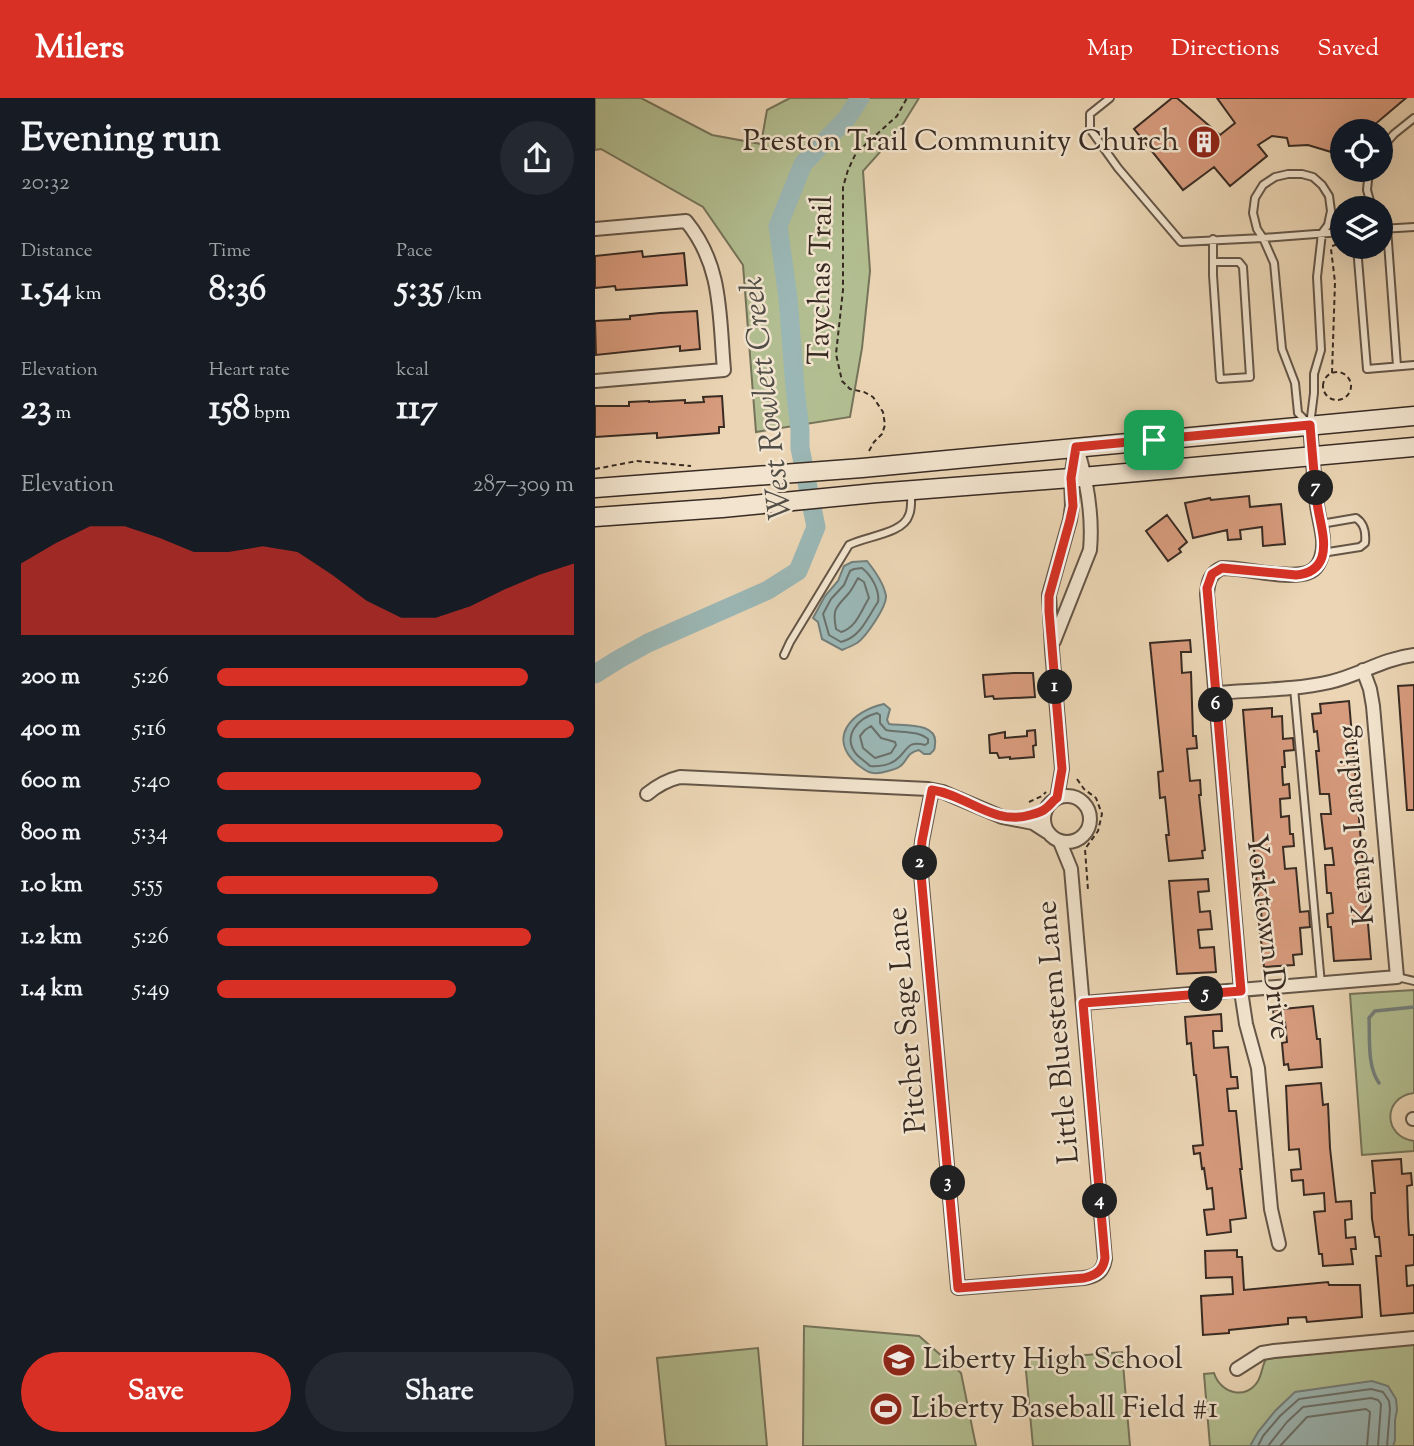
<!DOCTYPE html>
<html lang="en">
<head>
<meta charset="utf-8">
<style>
	:root { --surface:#171b24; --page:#242831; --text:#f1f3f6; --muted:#9ea1a6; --accent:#d93025 }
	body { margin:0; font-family:"Sorts Mill Goudy",serif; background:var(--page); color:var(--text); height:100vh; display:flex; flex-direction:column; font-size:26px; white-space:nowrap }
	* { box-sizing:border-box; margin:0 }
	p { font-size:23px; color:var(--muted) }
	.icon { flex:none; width:38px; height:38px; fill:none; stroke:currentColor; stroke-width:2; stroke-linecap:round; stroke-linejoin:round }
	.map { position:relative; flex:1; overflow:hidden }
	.side { display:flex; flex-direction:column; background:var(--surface); width:595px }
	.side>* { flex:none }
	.tools { position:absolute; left:735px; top:21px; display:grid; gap:14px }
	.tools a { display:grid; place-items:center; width:63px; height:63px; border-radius:50%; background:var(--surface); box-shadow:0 7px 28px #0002; font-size:35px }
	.pin { position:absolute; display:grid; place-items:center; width:60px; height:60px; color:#fff; margin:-30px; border-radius:14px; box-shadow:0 4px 10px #0006 }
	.km { position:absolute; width:35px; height:35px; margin:-18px; border-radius:50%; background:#222; color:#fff; font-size:19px; line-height:35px; text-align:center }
	.round { display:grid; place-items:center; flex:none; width:74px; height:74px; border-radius:37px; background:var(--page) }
	.headline { display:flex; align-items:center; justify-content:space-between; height:119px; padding:0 21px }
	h1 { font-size:38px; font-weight:700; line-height:52px }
	.metrics { display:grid; grid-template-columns:repeat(3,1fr); gap:10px; height:119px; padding:7px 21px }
	.metrics div { display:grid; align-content:center }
	.metrics b { font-size:35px; font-weight:700 }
	.metrics small { font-size:19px; font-weight:400 }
	.metrics p { font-size:19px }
	.chart { height:196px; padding:14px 21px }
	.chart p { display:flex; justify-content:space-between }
	.chart svg { width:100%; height:126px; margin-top:7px; fill:var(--accent); opacity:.7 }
	.action { display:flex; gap:14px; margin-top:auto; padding:14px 21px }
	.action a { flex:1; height:80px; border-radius:42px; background:var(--accent); color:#fff; font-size:28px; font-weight:700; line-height:80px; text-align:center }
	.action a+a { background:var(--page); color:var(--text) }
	ul { padding:0 21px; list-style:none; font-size:23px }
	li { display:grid; grid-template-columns:112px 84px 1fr; align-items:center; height:52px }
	li i { height:18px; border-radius:9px; background:var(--accent) }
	header { display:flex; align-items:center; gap:42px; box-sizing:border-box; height:98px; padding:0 35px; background:var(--accent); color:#fff }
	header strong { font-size:33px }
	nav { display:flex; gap:38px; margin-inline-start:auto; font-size:24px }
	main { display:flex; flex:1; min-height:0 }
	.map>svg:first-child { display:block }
	.green { fill:#b2be91; stroke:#75745a; stroke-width:2 }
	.water { fill:#9bb7b5; stroke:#737f7b; stroke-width:2 }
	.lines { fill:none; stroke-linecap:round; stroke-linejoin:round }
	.shore { stroke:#6a716c; stroke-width:2 }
	.stream { stroke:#737f7b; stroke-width:3.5 }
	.river { stroke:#9bb7b5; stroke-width:19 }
	.building { fill:#d79b7d; stroke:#382b23; stroke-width:2 }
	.lane-casing { stroke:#655647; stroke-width:10 }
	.street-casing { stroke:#655647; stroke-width:16 }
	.secondary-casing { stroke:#382b23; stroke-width:21 }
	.path { stroke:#382b23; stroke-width:2; stroke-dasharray:5 3.5; stroke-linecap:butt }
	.lane { stroke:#f2e4ce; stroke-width:6 }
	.street { stroke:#f2e4ce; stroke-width:12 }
	.secondary { stroke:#f2e4ce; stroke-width:18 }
	.route-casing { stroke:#fff; stroke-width:14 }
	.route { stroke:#d93025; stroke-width:9 }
	.labels { text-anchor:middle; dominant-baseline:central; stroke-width:5; stroke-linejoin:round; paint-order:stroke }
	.poi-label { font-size:30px; fill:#382b23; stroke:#f2e4ce; text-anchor:start }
	.street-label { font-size:30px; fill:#382b23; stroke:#f2e4ce }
	.water-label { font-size:32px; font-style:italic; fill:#514e48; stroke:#f2e4ce }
</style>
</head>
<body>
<header>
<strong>Milers</strong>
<nav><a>Map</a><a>Directions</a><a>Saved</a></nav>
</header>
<main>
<section class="side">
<div class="headline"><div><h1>Evening run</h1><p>20:32</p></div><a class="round"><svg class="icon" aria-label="share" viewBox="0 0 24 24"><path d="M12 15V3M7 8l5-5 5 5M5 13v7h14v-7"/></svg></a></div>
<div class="metrics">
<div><p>Distance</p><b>1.54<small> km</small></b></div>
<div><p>Time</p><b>8:36</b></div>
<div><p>Pace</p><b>5:35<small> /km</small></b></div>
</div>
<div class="metrics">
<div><p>Elevation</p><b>23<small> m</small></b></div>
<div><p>Heart rate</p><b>158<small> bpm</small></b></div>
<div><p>kcal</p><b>117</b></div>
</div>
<div class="chart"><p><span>Elevation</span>287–309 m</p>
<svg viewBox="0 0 160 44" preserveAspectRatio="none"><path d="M0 44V19L10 12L20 6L30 6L40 10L50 15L60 15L70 13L80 15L90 23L100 32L110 38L120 38L130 34L140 28L150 23L160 19V44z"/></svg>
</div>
<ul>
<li><b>200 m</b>5:26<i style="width:87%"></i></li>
<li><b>400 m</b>5:16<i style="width:100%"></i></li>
<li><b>600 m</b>5:40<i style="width:74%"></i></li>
<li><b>800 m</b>5:34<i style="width:80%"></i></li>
<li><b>1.0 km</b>5:55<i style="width:62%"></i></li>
<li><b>1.2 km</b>5:26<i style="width:88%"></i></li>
<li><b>1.4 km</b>5:49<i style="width:67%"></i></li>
</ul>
<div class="action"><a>Save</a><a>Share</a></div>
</section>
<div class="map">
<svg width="819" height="1348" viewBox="0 0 819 1348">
	<rect width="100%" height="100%" fill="#ebd5b4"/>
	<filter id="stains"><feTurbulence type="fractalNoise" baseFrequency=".00286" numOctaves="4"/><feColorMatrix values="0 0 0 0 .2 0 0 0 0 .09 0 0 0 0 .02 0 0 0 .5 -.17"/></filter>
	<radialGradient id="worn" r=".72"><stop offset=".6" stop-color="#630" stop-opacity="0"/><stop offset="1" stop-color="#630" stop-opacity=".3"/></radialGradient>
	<path class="green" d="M0,0H46L117,37L166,46L172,12L195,0H324L303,34L268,73L275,173L267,250L255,319L161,334L148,167L108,109L6,51L0,52Z
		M819,892V995C787,999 788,1039 819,1043V1053L767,1057L755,896Z
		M209,1228L324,1238L366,1275L381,1348H208Z
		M819,1246V1348H615L609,1276L619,1275C625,1295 651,1303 663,1283C667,1276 667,1268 671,1261Z
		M163,1250L172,1348H71L62,1260Z
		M527,1254L535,1348H438L430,1262Z"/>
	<path class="water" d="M272,463C280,473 289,485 291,498C292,508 271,539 262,545C257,548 252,550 247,552L227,541L223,524L218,520L230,498L243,483L249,468L257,464Z
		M289,606L295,611L292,622L294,626C309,628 343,624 340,646C339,654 341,650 335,656H329L324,652C310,655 313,664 304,669C302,671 286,675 283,675C274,676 270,672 263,667C231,640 257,613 289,606Z
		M777,1283L793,1288L801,1301L802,1312L800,1322V1342L798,1348H655L663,1334L680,1313L700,1294Z"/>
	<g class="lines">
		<path class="shore" d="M267,470C276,477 285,492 283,504C272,520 266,539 246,544L234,537L228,516L236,501L249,487L255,473L259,471Z
			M263,480L269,484L274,500C266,513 261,530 246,534L241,531C237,510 241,510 254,495C258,490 260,485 263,480Z
			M282,615L285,617V625L291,632C305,635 322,632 333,641V645L330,647C312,642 313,652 302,661C296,667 284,669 275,668C271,664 266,661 262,657C246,638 263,620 282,615Z
			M276,628L286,640L300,644L301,647L296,655L280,660L268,650L265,638L270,632Z
			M663,1348L668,1338L685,1318L704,1301L776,1291L788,1294L794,1303L795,1311L792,1348
			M673,1348L692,1324L708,1309L776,1300L783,1302L786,1306L783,1348
			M685,1348L712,1319L771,1311L775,1314L772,1348"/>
		<path class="stream" d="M784,985C772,968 775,940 774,920L780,913L819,909"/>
		<path class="river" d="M0,576L24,561L53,545L173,492L203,473L221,429L205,350V332L200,290L193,200L183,128L208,66L252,20L265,0"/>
	</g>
	<path class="building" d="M577,0H582L625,37L640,25L622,0H811L772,33H747V61L736,54L713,47L694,48L692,40L677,38L663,47L672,58L635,88L619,69L588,92L539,31Z
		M47,153L48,159L89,155L92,187L21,192L20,188L0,190V158Z
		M102,213L105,251L85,253V248L1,257L0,223L35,221V218L65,215Z
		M127,298L129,329H124V335L62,340V335L0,339V308H34V304L54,303V304L90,302V305L109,304L108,299Z
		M654,398L655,409L686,406L690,446L668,448L667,429L645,432L646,441L633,442L632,432L598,440L590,405L615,400L616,402Z
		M572,417L592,444L584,451L586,454L573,463L551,433Z
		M595,542L596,554H586L587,575L596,574L598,638H601L602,650L592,651L595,683L605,682L606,697H604L610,752L607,753L608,760L574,763L571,737H574L570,699L565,700L563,674L568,673L555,545Z
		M419,575H438L440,599L399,601L398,598L390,599L388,577Z
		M819,587V712H812L803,588Z
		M754,603L776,861L739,863L736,829H733L732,816L738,815L736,795H732L730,767H739L737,750L730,751L726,716H736L734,696H725L721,653H724L722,633L719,634L717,616L726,615L725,606Z
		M677,610V619L687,618L688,641L698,640L699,652L689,653L690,669H687L688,687L694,686L695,700L685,701L686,719L694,718L695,736H698L699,748L688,749L690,771L701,770L705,814L714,813L715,829L705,830L707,856L698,857L699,867L669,869L664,824H667L665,801H663L648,612Z
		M440,632L441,647L438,648L439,659L415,661V659L404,660L402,655H395L394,637L410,634V640L432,638V633Z
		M613,781L614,793L603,794L605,814L615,813L617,831L603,832L605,850L619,849L621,874L582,876L574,783Z
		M718,908L722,941H725L727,969L694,972L693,966L689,967L687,945L692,944L690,924L680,925L678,912Z
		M626,916L627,933H618L619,950L633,949L636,979H642L643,990L632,991L634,1013H641L647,1071H645L651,1120L635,1122L636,1134L612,1137L609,1112L619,1111L617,1090L612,1091L609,1070L607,1071L605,1055L599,1056L598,1048L608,1047L601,977H599L596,945L592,946L590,919Z
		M726,985L728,1007L733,1006L735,1050L741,1104L756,1103L757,1121L750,1122L751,1140L760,1139L761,1151H756L758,1166L728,1168L727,1156H724L719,1114L730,1113L729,1095L709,1097L708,1082L697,1083L696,1072L706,1071L704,1051L694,1052L691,988Z
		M806,1061L807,1076L816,1075L817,1087L812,1088L813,1119L814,1137H819V1167L811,1168L812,1188L819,1187V1215L786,1218L781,1158H786L784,1139H780L777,1121L776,1095H780L777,1063Z
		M642,1152V1159H647L649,1192L733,1184L734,1187H765L767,1219L712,1224L711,1219L693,1220V1226L634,1232V1235L608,1237L606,1198L638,1196L637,1179L611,1180L610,1153Z"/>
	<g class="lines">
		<defs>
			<path id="lane" d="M515,0L495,16V31L523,70L586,144L668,140L747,134
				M786,51L799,36L819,20
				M774,72L772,92L777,110
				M693,76H707L718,79L727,87L734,98L736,113L733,127L727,135L722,179L726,252L719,276V295L715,327L703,315L700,285L687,251L679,165L668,140L662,131L658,115L660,100L668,87L680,79Z
				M792,130L802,268
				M786,131L819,129
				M618,141V177L625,281L655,279L648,169L644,164H618
				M762,149L772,271L819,267
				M726,426L761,420C770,426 771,435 770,445L765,449L727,455
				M189,557L195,544L254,447C271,438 308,436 314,417C317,411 316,401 316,394
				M699,590L726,886
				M802,879L819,883"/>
			<path id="street" d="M0,131L91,123C128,168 124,217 129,272L0,283
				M459,543L495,452C498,419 492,384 483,353
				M620,595C656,592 701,592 735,584C765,577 787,561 819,557
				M337,692L327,743L325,765L363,1190L489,1180C502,1178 508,1173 510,1161L476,771L465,744
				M52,696C63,687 72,682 85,679L333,691L348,694L407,719L438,725L452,734
				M449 721a23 23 0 1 1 46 0a23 23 0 1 1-46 0Z
				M462,700L467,671L457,552L454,497L475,422L477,408L476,380L481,349
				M488,905L802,879L778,608L775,591L768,572
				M818,1021H819
				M684,1146L676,1111L663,970L651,926L646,893L612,496C613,484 615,475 627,470C651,470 684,480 707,476C717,475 723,469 726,460C732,443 724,424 722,407C719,380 717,353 715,327
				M642,1271L667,1255L679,1253L819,1240"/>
			<path id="secondary" d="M0,390L267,370L819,318
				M0,419L127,410L280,395L476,380L819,349"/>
		</defs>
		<use href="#lane" class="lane-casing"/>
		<use href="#street" class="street-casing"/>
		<use href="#secondary" class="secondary-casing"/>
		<path class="path" d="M728 288a14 14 0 1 1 28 0a14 14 0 1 1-28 0Z
			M737,275L740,184L736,151L737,148L747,145
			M274,353L279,344L287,336L290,327L288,314L278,299L269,294L255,291L247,283L241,256L248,192V89L253,72L261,55L302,18L312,0
			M0,371L42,363L96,368
			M482,681L489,691L501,700L507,716L503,733L490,751L493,792
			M434,704L447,698L451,694"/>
		<use href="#lane" class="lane"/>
		<use href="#street" class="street"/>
		<use href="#secondary" class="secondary"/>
	</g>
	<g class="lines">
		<defs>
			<path id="route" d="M715,327C717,352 719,378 722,404C724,422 732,442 727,459C723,471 714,476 701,477L627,470L617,476L612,490L646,893L488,905L510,1160C508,1173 501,1177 489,1180L363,1190L325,765L327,743L337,692C372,697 399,728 435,717C439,716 447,714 450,711C455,708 457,703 462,700L467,671L454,513V498L475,422L478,408L476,380L481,349Z"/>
		</defs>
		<use href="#route" class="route-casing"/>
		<use href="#route" class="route"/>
	</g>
	<defs>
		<symbol id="building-disc" viewBox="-11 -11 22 22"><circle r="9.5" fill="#8f2418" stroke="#f2e4ce"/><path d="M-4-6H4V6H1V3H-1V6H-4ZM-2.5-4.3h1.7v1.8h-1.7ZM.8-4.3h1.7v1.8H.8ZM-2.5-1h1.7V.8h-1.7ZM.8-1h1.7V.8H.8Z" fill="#fff"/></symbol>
		<symbol id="school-disc" viewBox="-11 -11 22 22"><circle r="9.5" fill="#8f2418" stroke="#f2e4ce"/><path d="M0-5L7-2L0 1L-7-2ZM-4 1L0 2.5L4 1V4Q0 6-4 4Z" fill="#fff"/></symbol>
		<symbol id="stadium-disc" viewBox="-11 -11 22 22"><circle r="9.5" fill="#8f2418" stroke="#f2e4ce"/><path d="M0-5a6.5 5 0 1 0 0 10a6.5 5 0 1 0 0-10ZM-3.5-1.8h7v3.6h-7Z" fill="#fff"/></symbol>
	</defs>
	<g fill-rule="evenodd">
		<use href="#building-disc" x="590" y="25" width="38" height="38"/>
		<use href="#school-disc" x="285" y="1243" width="38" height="38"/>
		<use href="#stadium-disc" x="272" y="1292" width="38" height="38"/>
	</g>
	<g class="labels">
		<g class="poi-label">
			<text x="584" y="44" text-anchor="end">Preston Trail Community Church</text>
			<text x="328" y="1262">Liberty High School</text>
			<text x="316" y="1311">Liberty Baseball Field #1</text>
		</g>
		<g class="street-label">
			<text transform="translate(227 182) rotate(-89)">Taychas Trail</text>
			<text transform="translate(762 727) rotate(-95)">Kemps Landing</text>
			<text transform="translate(672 839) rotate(83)">Yorktown Drive</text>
			<text transform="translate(313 922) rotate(-95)">Pitcher Sage Lane</text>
			<text transform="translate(464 934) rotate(-95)">Little Bluestem Lane</text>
		</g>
		<g class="water-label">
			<text transform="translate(173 300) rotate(-97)">West Rowlett Creek</text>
		</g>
	</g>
	<rect width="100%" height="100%" filter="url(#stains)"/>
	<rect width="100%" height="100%" fill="url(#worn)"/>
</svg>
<div class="tools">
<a><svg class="icon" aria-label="locate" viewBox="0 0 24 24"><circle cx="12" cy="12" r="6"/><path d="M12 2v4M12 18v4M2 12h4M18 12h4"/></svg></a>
<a><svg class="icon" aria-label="layers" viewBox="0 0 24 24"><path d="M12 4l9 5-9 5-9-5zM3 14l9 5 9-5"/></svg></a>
</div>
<div class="pin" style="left:559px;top:342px;background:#1e9e55"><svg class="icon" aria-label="arrive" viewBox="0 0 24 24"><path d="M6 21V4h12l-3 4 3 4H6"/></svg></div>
<b class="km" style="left:460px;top:589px">1</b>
<b class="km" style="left:325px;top:765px">2</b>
<b class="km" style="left:353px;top:1085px">3</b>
<b class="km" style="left:505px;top:1103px">4</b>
<b class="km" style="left:611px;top:896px">5</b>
<b class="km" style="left:621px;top:607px">6</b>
<b class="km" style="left:721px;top:390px">7</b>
</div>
</main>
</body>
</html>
